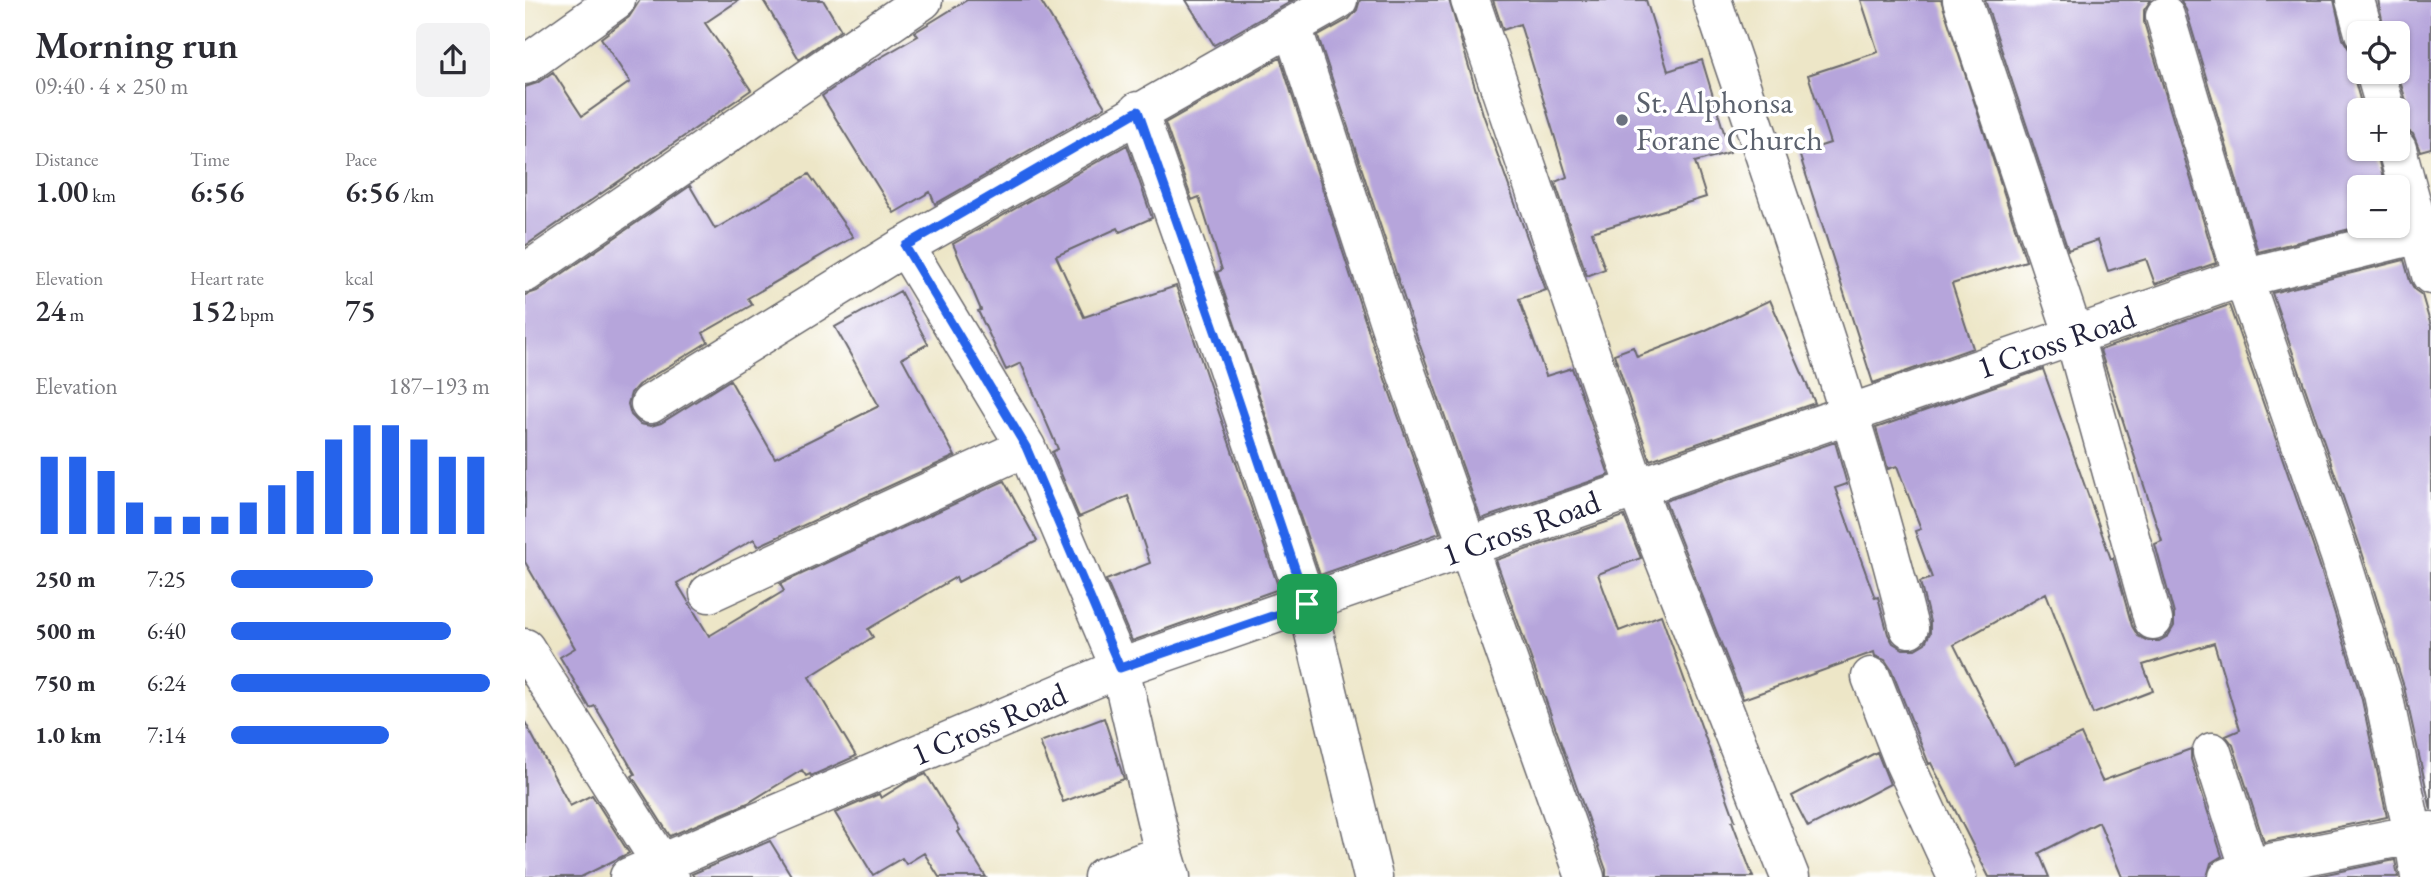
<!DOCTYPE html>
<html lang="en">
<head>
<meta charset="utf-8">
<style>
	:root { --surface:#fff; --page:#f2f2f3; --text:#2b2b33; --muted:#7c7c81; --accent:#2563eb }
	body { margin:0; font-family:"EB Garamond",serif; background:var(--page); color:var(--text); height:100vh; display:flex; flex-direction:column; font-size:26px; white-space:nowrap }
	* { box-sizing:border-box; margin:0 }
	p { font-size:23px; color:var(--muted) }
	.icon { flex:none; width:38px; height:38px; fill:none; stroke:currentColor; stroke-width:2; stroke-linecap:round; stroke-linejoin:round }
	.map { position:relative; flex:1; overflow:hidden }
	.sheet { display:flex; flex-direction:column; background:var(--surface); width:525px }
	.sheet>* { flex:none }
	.buttons { position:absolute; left:1822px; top:21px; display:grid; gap:14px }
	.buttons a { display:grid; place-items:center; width:63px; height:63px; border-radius:10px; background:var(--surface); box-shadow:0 2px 5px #0004; font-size:35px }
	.pin { position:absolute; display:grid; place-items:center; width:60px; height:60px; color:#fff; margin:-30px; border-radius:14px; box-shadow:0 4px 10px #0006 }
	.round { display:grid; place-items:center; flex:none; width:74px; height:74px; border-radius:10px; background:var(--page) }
	.summary { display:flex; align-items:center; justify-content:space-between; height:119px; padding:0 35px }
	h1 { font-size:38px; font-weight:600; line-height:52px }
	.stats { display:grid; grid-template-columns:repeat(3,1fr); gap:10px; height:119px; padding:7px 35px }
	.stats div { display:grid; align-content:center }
	.stats b { font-size:30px; font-weight:600 }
	.stats small { font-size:19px; font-weight:400 }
	.stats p { font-size:19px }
	.chart { height:196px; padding:14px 35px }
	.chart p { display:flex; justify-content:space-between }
	.chart svg { width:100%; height:126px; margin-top:7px; stroke:var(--accent); stroke-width:6 }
	ul { padding:0 35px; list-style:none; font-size:23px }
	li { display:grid; grid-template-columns:112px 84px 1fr; align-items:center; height:52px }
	li i { height:18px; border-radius:9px; background:var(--accent) }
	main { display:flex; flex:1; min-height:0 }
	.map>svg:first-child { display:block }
	.building { fill:#b6a5db }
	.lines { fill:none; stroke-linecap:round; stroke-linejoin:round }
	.minor-casing { stroke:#69676c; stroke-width:41 }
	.minor { stroke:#fff; stroke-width:38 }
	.route-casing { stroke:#fff; stroke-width:14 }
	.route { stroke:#2563eb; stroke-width:9 }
	.worship-dot { fill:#6b7280; stroke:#fff; stroke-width:2.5 }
	.labels { text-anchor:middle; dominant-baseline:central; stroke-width:7; stroke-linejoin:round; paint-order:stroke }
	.worship-label { font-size:32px; fill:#5b616d; stroke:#fff; text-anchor:start }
	.street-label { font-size:32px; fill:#22223b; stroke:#fff }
</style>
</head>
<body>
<main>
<section class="sheet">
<div class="summary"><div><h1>Morning run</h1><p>09:40 · 4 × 250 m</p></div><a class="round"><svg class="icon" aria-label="share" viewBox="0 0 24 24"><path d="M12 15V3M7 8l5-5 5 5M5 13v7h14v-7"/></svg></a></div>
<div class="stats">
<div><p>Distance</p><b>1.00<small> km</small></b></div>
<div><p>Time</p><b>6:56</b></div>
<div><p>Pace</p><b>6:56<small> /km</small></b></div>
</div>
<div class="stats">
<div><p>Elevation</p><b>24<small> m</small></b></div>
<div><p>Heart rate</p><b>152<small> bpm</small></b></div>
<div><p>kcal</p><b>75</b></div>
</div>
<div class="chart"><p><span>Elevation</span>187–193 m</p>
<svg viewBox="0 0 160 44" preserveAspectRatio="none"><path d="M5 44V17M15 44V17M25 44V22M35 44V33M45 44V38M55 44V38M65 44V38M75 44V33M85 44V27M95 44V22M105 44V11M115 44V6M125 44V6M135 44V11M145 44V17M155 44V17"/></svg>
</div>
<ul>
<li><b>250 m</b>7:25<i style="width:55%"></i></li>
<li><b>500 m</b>6:40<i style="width:85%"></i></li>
<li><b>750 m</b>6:24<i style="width:100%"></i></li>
<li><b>1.0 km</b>7:14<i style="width:61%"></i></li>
</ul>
</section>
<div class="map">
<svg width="1906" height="877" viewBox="0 0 1906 877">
	<rect width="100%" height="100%" fill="#fff"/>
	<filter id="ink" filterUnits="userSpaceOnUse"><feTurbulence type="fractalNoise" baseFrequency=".0143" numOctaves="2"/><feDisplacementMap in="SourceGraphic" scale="14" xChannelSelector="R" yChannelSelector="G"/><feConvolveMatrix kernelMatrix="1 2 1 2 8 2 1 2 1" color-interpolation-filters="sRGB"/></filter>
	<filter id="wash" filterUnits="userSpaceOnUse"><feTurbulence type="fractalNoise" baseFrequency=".00686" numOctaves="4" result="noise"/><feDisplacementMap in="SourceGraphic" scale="28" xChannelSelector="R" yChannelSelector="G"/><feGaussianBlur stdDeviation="1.57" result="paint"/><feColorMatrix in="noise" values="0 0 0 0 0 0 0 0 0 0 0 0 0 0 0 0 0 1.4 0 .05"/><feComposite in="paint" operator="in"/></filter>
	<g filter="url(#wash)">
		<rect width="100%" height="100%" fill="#ede6c7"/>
		<g id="blocks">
			<path class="building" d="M115,0H214L180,23L226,90L0,246V87L12,83L28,72L57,116L105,82L76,38L104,17Z
				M238,0H298L316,30L274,59Z
				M442,0H515L580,107L410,204L405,192L369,213L297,96L339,67L393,36L390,32Z
				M661,0H769L689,45Z
				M835,0H924L958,114L1021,290L994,299L1021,376L1047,368L1084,475L956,519L892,337L793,36L824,19L832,10Z
				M968,0H1121L1143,71L1177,60L1205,152L1170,162L1181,197L1067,232L1080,269L1062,276L1030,182L1042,177L995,24L978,30Z
				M1336,0H1416L1501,261L1427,284L1448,348L1348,383L1274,153L1305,143L1283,75L1353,52Z
				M1460,0H1626L1619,10V22L1691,263L1630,284L1621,259L1583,271L1573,240L1543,250Z
				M1655,0H1809L1818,39L1824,49L1834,54L1829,67V78L1838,110H1834V149H1851L1860,187H1834V226H1837L1733,252L1661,10Z
				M1853,0H1906V148L1895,151L1888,134L1878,128H1873L1877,125L1882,115V104L1872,71V33H1860Z
				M755,58L850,351L915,533L795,575L692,272L697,270L674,197L667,200L640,123Z
				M602,145L627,218L595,232L593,228L531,256L559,317L651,286L754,589L607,641L581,580L625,563L603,496L554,517L527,452L533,449L496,363L481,370L453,311L456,310L428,244Z
				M284,174L328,237L223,298L227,305L178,333L183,342L113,385L106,393L103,404L106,415L115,424L126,426L136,423L205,380L250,458L354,406L310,327L375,291L403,344L377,358L430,456L233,546L229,539L152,583L184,636L259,591L255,584L479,481L512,541L433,582L431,577L343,629L348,637L284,677L331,756L286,776L285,774L281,776L277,770L223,803L145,836L107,776L110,774L70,706L65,708L35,657L50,648L0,562V295L12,291L165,186L190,229Z
				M1879,260L1885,281L1890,290L1897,295L1906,326V810L1879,687L1836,549L1747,293Z
				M1245,300L1290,403L1125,460L1089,354L1108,347L1112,357L1179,331Z
				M1704,305L1794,563L1837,700L1862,817L1739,842L1708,745L1701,736L1715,730L1689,643L1618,665L1628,691L1568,714L1521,593L1429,645L1489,764L1556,734L1577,781L1666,749V759L1697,856L1686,863L1682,877H1597L1574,822L1514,853L1524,877H1464L1406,763L1404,764L1366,669L1360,660L1350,656L1349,652L1218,699L1140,501L1310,442L1322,484L1310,488L1350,598L1353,597L1363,634L1368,643L1378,649H1390L1400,643L1405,633V622L1395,582L1407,578L1390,531L1396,529L1372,466L1363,469L1351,428L1518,369L1586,559L1588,558L1607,626L1613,636L1623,641H1634L1643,636L1649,626V614L1630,544L1637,541L1575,350Z
				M1099,516L1116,558L1073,574L1094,631L1136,615L1210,820L1207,821L1228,877H1081V870L971,560Z
				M579,718L599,779L538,802L515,742Z
				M0,722L45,806L67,795L104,853L56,877H0Z
				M1352,752L1365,784L1283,827L1267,796Z
				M401,774L435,830L433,832L461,877H414L399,853L381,864L377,858L348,875L310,813L354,794L356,798L382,782Z
				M245,841L267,877H169L167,874Z
				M1870,860L1873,877H1787Z"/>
		</g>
	</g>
	<g filter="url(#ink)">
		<use href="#blocks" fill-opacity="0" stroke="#69676c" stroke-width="2"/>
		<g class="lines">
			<defs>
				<path id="minor" d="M945,0L1111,487L1265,877
					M1187,0C1257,208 1331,415 1384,628
					M1437,0L1549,336L1628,620
					M1830,0L1839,33
					M1640,16L1718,277L1815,556L1858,694L1888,834L1895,877
					M767,26L871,344L1060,877
					M0,65L91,0
					M1850,72L1861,110
					M613,111L696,348L782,604L848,877
					M1872,149L1906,275
					M0,273L398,0
					M125,404L380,246
					M184,593L501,447
					M0,648L145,877
					M1346,677L1379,762L1432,877
					M1687,752L1725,870
					M104,877L595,668L1706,281L1906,231
					M578,877L639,854
					M646,877L639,854L595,668L501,447L380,246L813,0
					M1703,877L1745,863L1906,831"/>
			</defs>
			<use href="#minor" class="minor-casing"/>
			<use href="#minor" class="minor"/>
		</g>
	</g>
	<g class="lines" filter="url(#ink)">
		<defs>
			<path id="route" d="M613,111L696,348L782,604L595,668L501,447L380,246Z"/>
		</defs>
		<use href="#route" class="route-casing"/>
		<use href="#route" class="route"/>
	</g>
	<circle class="worship-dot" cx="1097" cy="120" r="7"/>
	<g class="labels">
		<g class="worship-label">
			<text x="1111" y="102">St. Alphonsa<tspan x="1111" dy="37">Forane Church</tspan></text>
		</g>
		<g class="street-label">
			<text transform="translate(1531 342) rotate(-19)">1 Cross Road</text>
			<text transform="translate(996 528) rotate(-20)">1 Cross Road</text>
			<text transform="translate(464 724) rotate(-23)">1 Cross Road</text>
		</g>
	</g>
</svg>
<div class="buttons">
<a><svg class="icon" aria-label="locate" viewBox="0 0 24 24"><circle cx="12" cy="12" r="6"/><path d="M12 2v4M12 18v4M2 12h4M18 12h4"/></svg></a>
<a>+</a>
<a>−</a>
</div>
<div class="pin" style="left:782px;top:604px;background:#1e9e55"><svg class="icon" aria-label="arrive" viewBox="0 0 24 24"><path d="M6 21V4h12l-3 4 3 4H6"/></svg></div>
</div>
</main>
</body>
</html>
